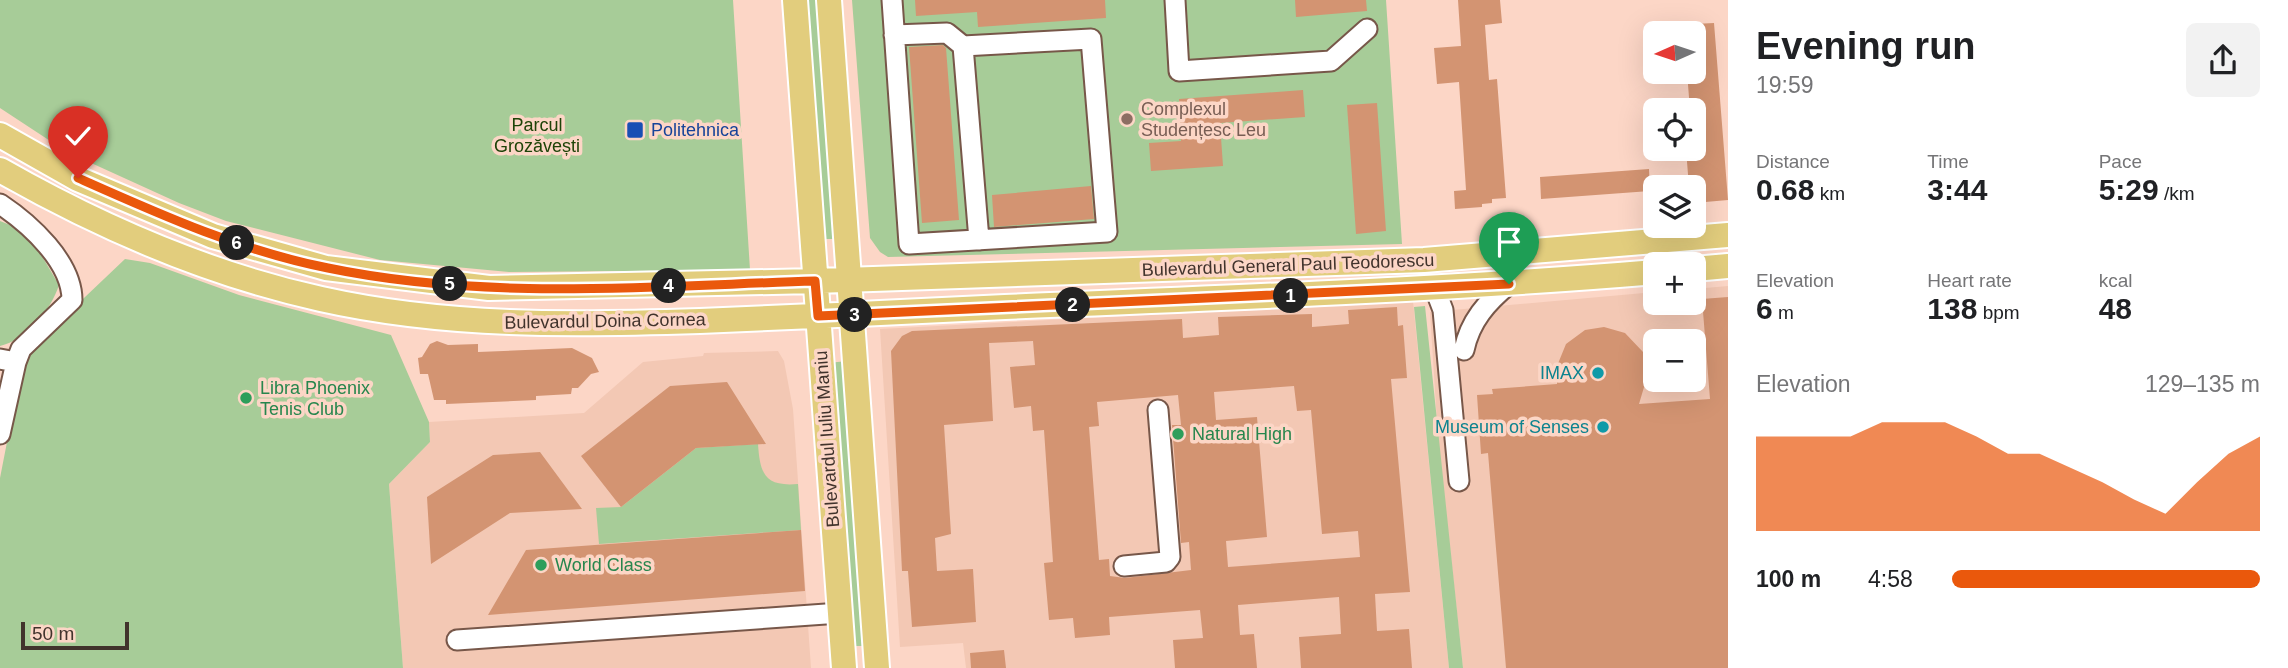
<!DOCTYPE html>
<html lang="en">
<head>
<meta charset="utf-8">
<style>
	:root { --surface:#fff; --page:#f2f2f2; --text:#202124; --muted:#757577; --accent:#ea580c }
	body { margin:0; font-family:Helvetica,sans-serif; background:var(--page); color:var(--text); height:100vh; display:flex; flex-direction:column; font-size:26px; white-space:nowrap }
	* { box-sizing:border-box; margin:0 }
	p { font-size:23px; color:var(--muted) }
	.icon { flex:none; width:38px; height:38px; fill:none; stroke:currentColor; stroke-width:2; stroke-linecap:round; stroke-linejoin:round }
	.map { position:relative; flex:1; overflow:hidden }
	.side { display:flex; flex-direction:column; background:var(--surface); width:560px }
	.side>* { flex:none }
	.needle { width:46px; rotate:267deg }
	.tools { position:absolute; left:1643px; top:21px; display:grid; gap:14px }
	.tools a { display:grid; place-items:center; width:63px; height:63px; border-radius:10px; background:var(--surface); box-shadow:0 7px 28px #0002; font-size:35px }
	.scale { position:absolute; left:21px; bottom:18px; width:108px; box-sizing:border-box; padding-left:7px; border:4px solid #41332c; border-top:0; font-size:19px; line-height:24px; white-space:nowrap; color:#41332c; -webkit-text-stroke:5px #fcd6c6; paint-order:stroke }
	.pin { position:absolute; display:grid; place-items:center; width:60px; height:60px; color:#fff; margin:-72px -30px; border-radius:50% 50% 50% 0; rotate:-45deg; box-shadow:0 0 7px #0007 }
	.pin .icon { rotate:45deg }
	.km { position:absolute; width:35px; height:35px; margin:-18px; border-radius:50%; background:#222; color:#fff; font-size:19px; line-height:35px; text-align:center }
	.round { display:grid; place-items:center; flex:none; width:74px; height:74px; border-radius:10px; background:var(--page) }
	.head { display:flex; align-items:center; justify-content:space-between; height:119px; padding:0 28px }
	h1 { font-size:38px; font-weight:800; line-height:52px }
	.figures { display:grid; grid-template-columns:repeat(3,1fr); gap:10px; height:119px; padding:7px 28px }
	.figures div { display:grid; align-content:center }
	.figures b { font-size:30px; font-weight:800 }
	.figures small { font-size:19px; font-weight:400 }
	.figures p { font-size:19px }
	.chart { height:196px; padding:14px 28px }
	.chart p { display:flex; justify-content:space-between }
	.chart svg { width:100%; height:126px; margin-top:7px; fill:var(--accent); opacity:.7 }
	ul { padding:0 28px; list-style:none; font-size:23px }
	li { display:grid; grid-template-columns:112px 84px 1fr; align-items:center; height:52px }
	li i { height:18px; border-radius:9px; background:var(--accent) }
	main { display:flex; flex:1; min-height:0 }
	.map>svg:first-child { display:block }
	.built { fill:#f3c8b4; fill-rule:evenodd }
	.green { fill:#a7cc98 }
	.building { fill:#d39472; fill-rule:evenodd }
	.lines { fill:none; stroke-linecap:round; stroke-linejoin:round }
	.minor-casing { stroke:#775749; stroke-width:23 }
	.major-casing { stroke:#fff; stroke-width:28 }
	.minor { stroke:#fff; stroke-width:19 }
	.major { stroke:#e2cd7d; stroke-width:24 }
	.route-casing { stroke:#fff; stroke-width:14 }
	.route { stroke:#ea580c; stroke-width:9 }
	.education-dot { fill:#8d6e63; stroke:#fcd6c6; stroke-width:2.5 }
	.transit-dot { fill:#1a4fb4; stroke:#fcd6c6; stroke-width:2.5 }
	.culture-dot { fill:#0f9aa8; stroke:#fcd6c6; stroke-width:2.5 }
	.leisure-dot { fill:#2e9e5b; stroke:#fcd6c6; stroke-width:2.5 }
	.labels { text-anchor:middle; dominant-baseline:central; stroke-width:7; stroke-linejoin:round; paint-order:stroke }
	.education-label { font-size:18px; fill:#785e54; stroke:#fcd6c6; text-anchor:start }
	.park-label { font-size:18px; fill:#1d4307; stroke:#fcd6c6 }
	.transit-label { font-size:18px; fill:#164399; stroke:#fcd6c6; text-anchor:start }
	.street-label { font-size:18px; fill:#41332c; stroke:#fcd6c6 }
	.culture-label { font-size:18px; fill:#0d838f; stroke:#fcd6c6; text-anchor:end }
	.leisure-label { font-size:18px; fill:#27864d; stroke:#fcd6c6; text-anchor:start }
</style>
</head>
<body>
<main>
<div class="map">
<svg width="1728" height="668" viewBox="0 0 1728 668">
	<rect width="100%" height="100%" fill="#fcd6c6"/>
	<path class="built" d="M1728,286V668H1463L1438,438L1430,312L1655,292L1656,303H1694V289ZM1656,341H1694V380H1656Z
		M1413,301L1449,668H966L963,643L900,647L880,329Z
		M778,351L784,361L793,409L811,668H403L389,484L430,442L429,422L584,413L643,362L703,356L704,353Z"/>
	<path class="green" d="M0,0H733L750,270L509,272L380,260L226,221L179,203L67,152L0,108Z
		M808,0H816L835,239H826Z
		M852,0H1386L1402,244L888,257L880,252L870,238Z
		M0,221L15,227L33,241L59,285C51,310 26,340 0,346Z
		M125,259L150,263L239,295L391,335L429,422L430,442L389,484L403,668H0V478L24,355Z
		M1425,306L1463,668H1449L1414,307Z
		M847,361L867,641L862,646H854L828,363Z
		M758,444C760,474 765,487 798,484L801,530L599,544L596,508L621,507L696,448Z"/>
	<path class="building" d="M915,0H1105L1106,18L978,27L977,12L916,16Z
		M1295,0H1366L1367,11L1296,17Z
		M1458,0H1500L1502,23L1485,25L1489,80L1497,79L1506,198L1492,199V203L1482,204V207L1455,209L1454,191L1466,190L1459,82L1437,84L1434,48L1461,46Z
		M1714,23L1728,200L1694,203V187H1689L1686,149H1694V110H1690L1687,72H1694V24Z
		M943,45L946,48L959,220L922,223L909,47Z
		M1303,90L1305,117L1220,123L1223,166L1151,171L1149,143L1181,141L1179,99Z
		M1377,103L1386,231L1356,234L1347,105Z
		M1649,169L1650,191L1541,199L1540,177Z
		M1091,186L1094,219L994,227L992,195Z
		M1728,297V668H1506L1488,453L1481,454L1477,395L1493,394L1492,389L1557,384V366L1566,344L1585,330L1604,327L1625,333L1643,352L1647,377L1639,404L1710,399L1702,299Z
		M1397,307L1398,326L1403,325L1407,378L1391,379L1410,592L1375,594L1377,631L1409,629L1412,668H1301L1299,637L1341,634L1339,597L1238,605L1240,635L1254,634L1257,668H1175L1173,640L1203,638L1200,610L1109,617L1110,635L1075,638L1073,618L1049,620L1044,563L1053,562L1044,430L1033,431L1031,406L1014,408L1010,367L1035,365L1033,341L989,343L993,421L944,425L951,534L935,538L937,571L973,569L976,622L912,627L908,571H902L891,351L902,336L912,331L1182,319L1183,338L1219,335L1218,317L1312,314V327L1349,324L1348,310ZM1294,386L1297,411L1311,410L1322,534L1358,531L1360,557L1228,567L1226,541L1267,537L1257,417L1216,420L1214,392ZM1178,395L1181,425H1172L1181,543L1189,542L1191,570L1125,578L1110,576L1109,559L1099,560L1089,427L1099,426L1097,402Z
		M437,341L448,345L478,344V352L572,348L592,358L599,372L591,374L578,388H572L571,394L536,396V400L446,404V400H434L428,374H420L418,358L422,357L430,344Z
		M727,382L766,444L696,448L621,507L581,456L670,386Z
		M540,452L582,509L510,513L431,564L427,497L493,455Z
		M801,530L805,591L488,615L526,550Z
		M1004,650L1006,668H971L970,653Z"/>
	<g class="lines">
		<defs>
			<path id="minor" d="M892,0L909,244L1107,232L1091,39L963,46L947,33L894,35
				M1175,0L1179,71L1331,61L1367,29
				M963,46L979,240
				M0,204C30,224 72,262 72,300L21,349L16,362
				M1435,289L1443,310L1459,481
				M1464,350C1470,321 1487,302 1509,284
				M0,359L16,362L0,434
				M1124,566L1166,562L1170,557L1158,410
				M457,640L840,613"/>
			<path id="major" d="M795,0L844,668
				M829,0L877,668
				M0,135L78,179L213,236L326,268L489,288L815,281L1424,260L1728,235
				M0,170C100,227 208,274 321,299C446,327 573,325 700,321C802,317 903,312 1005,307C1222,298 1439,290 1656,272
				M1694,269L1728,266"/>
		</defs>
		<use href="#minor" class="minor-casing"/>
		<use href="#major" class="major-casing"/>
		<use href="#minor" class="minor"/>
		<use href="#major" class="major"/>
	</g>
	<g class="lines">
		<defs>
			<path id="route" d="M78,178C159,214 241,251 328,268C487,301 653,286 815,281L818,316L1509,284"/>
		</defs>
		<use href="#route" class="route-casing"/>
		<use href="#route" class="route"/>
	</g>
	<circle class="education-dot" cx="1127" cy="119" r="7"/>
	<rect class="transit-dot" x="626" y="121" width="18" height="18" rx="3.5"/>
	<g class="culture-dot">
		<circle cx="1598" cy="373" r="7"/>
		<circle cx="1603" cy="427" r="7"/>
	</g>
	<g class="leisure-dot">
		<circle cx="246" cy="398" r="7"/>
		<circle cx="1178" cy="434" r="7"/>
		<circle cx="541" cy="565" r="7"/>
	</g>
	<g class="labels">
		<g class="education-label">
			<text x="1141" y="109">Complexul<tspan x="1141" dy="21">Studențesc Leu</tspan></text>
		</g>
		<g class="park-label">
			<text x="537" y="125">Parcul<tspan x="537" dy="21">Grozăvești</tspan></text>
		</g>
		<g class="transit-label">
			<text x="651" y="130">Politehnica</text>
		</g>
		<g class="street-label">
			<text transform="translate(1288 265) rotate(-2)">Bulevardul General Paul Teodorescu</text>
			<text transform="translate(605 321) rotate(-1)">Bulevardul Doina Cornea</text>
			<text transform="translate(827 439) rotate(-94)">Bulevardul Iuliu Maniu</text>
		</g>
		<g class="culture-label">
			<text x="1584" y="373">IMAX</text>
			<text x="1589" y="427">Museum of Senses</text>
		</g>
		<g class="leisure-label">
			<text x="260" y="388">Libra Phoenix<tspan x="260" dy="21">Tenis Club</tspan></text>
			<text x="1192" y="434">Natural High</text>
			<text x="555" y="565">World Class</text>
		</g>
	</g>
</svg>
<div class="tools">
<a><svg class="needle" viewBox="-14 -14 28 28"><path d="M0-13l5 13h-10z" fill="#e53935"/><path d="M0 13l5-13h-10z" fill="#757577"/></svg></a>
<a><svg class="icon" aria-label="locate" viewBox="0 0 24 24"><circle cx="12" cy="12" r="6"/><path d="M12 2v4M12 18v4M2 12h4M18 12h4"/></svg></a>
<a><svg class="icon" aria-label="layers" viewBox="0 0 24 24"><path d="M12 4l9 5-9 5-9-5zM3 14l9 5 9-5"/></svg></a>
<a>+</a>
<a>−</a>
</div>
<div class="scale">50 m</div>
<div class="pin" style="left:1509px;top:284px;background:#1e9e55"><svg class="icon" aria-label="arrive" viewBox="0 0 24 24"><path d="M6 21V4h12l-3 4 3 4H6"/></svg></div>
<div class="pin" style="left:78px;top:178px;background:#d93025"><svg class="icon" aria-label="check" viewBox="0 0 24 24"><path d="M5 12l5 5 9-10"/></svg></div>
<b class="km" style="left:1291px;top:296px">1</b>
<b class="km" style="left:1073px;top:305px">2</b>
<b class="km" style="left:855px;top:315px">3</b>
<b class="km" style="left:669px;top:286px">4</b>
<b class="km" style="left:450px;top:284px">5</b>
<b class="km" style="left:237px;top:243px">6</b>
</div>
<section class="side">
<div class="head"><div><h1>Evening run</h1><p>19:59</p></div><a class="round"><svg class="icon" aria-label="share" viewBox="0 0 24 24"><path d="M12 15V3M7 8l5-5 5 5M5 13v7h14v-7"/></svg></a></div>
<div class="figures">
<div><p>Distance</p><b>0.68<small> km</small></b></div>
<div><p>Time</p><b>3:44</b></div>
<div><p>Pace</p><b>5:29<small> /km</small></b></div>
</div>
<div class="figures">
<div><p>Elevation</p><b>6<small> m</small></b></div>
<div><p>Heart rate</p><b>138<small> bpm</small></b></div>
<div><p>kcal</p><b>48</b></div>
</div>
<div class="chart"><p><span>Elevation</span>129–135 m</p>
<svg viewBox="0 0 160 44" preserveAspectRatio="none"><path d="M0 44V11L10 11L20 11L30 11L40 6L50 6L60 6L70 11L80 17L90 17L100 22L110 27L120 33L130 38L140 27L150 17L160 11V44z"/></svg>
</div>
<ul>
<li><b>100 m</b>4:58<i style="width:100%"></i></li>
</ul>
</section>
</main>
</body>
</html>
